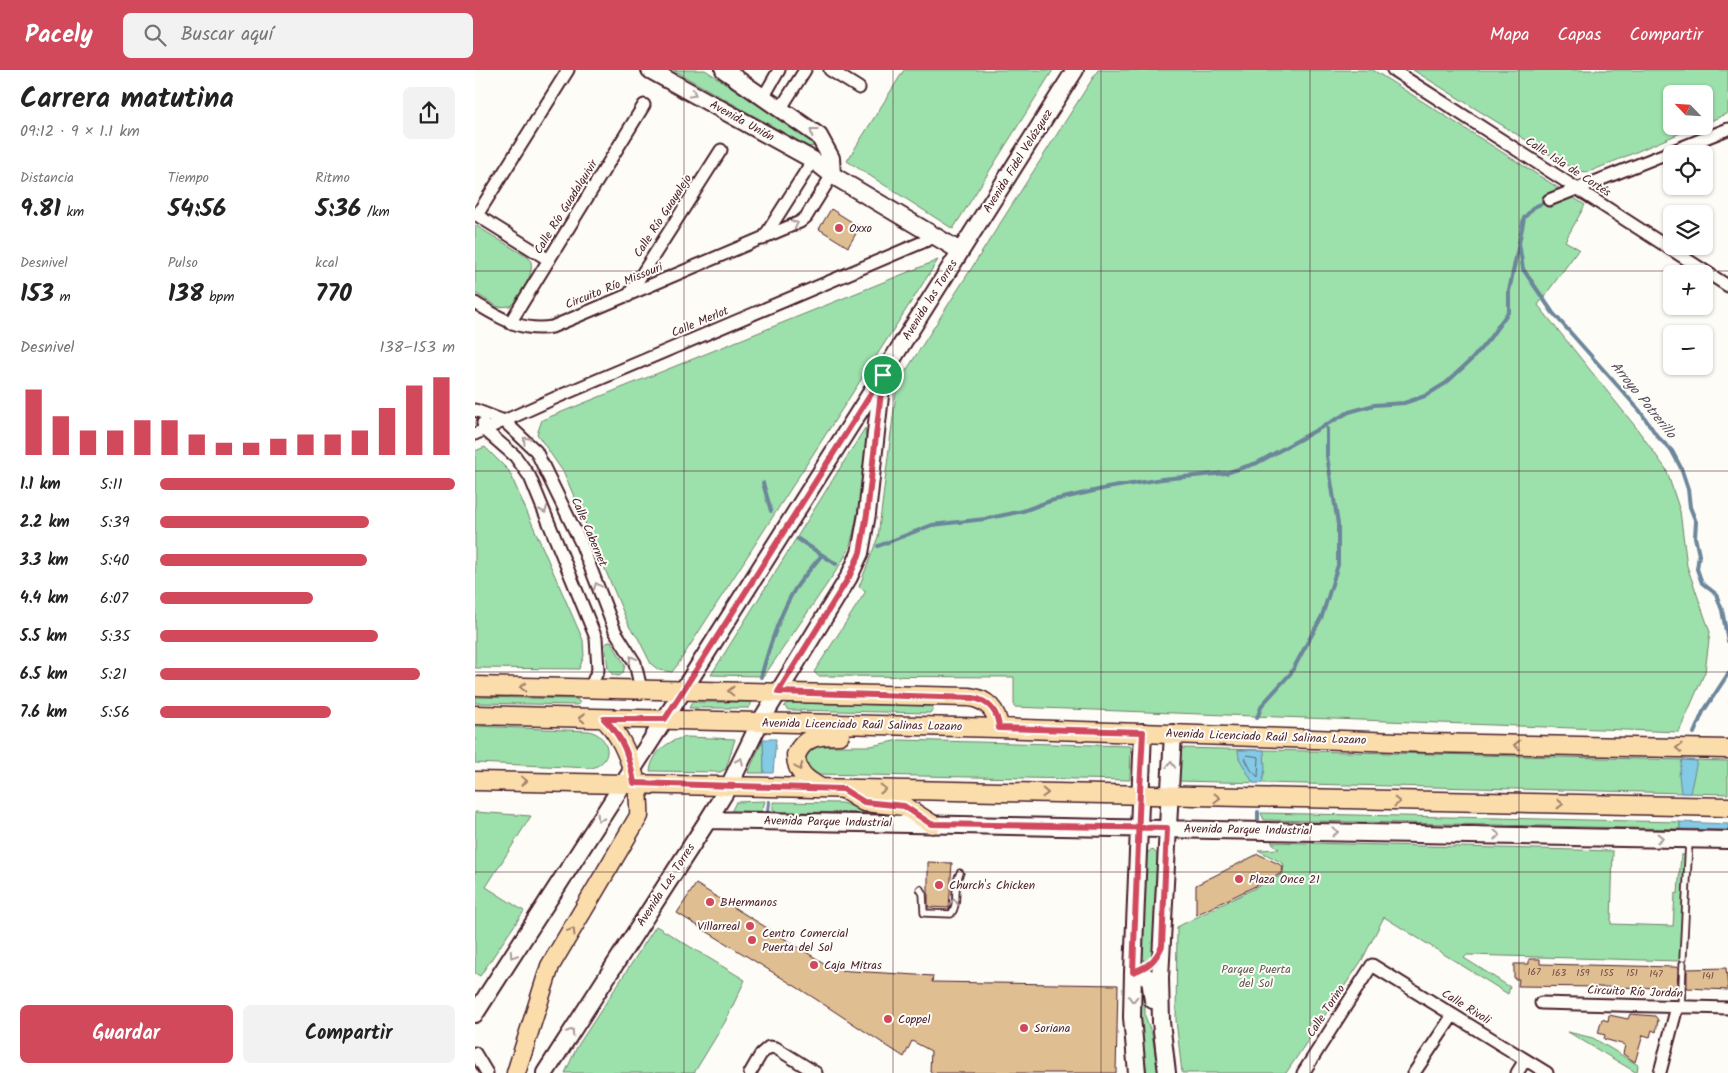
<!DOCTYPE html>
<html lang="es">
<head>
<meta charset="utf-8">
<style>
	:root { --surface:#fff; --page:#f2f2f2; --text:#222; --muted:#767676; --accent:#d1495b }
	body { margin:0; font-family:Kalam,sans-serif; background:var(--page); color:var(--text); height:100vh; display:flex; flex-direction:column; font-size:19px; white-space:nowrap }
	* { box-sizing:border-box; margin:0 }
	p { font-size:16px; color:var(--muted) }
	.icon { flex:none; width:28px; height:28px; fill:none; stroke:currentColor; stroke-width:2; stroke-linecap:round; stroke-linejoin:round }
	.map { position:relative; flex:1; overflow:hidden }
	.drawer { display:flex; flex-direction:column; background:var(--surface); width:475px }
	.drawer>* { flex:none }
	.needle { width:32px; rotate:295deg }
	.tools { position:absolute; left:1188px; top:15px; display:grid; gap:10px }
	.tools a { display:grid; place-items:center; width:50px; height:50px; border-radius:8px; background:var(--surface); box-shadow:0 1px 4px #0004; font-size:25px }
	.pin { position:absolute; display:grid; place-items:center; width:42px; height:42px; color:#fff; margin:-21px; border:2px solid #fff; border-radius:50%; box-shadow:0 1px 5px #0007 }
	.round { display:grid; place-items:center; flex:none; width:52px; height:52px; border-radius:8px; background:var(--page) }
	.overview { display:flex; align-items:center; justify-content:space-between; height:85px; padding:0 20px }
	h1 { font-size:28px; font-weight:800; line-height:38px }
	.figures { display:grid; grid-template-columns:repeat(3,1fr); gap:8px; height:85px; padding:5px 20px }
	.figures div { display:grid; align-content:center }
	.figures b { font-size:25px; font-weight:800 }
	.figures small { font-size:14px; font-weight:400 }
	.figures p { font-size:14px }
	.chart { height:140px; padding:10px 20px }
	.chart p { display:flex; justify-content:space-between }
	.chart svg { width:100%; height:90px; margin-top:5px; stroke:var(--accent); stroke-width:6 }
	.cta { display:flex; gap:10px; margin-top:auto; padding:10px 20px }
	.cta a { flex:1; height:58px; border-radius:8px; background:var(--accent); color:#fff; font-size:20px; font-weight:800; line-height:58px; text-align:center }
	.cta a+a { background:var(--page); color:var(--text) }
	ul { padding:0 20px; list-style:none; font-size:16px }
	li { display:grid; grid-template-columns:80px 60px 1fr; align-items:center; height:38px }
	li i { height:12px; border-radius:6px; background:var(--accent) }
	header { display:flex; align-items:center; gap:30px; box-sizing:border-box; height:70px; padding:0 25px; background:var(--accent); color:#fff }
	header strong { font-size:24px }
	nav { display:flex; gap:28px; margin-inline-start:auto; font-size:18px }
	.search { width:350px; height:45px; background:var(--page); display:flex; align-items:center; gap:12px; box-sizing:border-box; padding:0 18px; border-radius:8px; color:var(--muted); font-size:19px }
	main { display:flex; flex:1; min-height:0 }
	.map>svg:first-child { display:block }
	.green { fill:#9ce0ab; stroke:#73806b }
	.water { fill:#83cae4; stroke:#6c869a }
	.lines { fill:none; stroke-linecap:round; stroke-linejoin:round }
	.shore { stroke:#616375; stroke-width:1 }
	.stream { stroke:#6c869a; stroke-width:4 }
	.building { fill:#dfbe92; stroke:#4a1f2b }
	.lane-casing { stroke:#4a1f2b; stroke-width:9 }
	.street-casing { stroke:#4a1f2b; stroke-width:15 }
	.secondary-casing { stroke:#4a1f2b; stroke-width:20 }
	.primary-casing { stroke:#4a1f2b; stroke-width:21 }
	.lane { stroke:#fdfcf7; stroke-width:5.5 }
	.street { stroke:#fdfcf7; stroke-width:11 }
	.secondary { stroke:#fdfcf7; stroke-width:16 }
	.primary { stroke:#faddab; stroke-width:18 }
	.oneway { stroke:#ac999b }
	.oneway2 { stroke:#a27e6b }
	.route-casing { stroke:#fff; stroke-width:10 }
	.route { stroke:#d1495b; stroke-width:6 }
	.grid { fill:none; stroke:#4a1f2b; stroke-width:1; stroke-opacity:0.55 }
	.poi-dot { fill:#d1495b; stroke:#fdfcf7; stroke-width:2 }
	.labels { text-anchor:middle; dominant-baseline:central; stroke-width:4; stroke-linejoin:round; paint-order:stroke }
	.number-label { font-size:10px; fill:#6f4745 }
	.street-label { font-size:12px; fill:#4a1f2b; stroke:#fdfcf7 }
	.poi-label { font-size:12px; fill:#4a1f2b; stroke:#fdfcf7; text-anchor:start }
	.park-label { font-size:12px; fill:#635951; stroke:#fdfcf7 }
	.water-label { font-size:14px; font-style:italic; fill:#5b5262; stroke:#fdfcf7 }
</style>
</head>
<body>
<header>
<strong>Pacely</strong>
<div class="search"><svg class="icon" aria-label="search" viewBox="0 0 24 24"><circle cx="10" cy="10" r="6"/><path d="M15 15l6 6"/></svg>Buscar aquí</div>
<nav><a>Mapa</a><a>Capas</a><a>Compartir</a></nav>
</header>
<main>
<section class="drawer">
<div class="overview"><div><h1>Carrera matutina</h1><p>09:12 · 9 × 1.1 km</p></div><a class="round"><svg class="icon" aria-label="share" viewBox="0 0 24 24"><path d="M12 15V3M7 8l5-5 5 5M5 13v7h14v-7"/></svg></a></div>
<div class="figures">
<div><p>Distancia</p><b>9.81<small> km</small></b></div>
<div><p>Tiempo</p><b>54:56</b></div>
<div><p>Ritmo</p><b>5:36<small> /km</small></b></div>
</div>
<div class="figures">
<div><p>Desnivel</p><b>153<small> m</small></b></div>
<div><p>Pulso</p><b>138<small> bpm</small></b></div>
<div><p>kcal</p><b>770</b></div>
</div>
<div class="chart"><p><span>Desnivel</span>138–153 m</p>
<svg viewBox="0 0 160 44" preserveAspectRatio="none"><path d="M5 44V12M15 44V25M25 44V32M35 44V32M45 44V27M55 44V27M65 44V34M75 44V38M85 44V38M95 44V36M105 44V34M115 44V34M125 44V32M135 44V21M145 44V10M155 44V6"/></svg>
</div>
<ul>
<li><b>1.1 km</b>5:11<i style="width:100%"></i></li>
<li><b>2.2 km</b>5:39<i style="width:71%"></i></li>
<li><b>3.3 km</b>5:40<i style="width:70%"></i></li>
<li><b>4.4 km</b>6:07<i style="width:52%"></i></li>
<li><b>5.5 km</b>5:35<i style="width:74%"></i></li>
<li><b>6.5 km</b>5:21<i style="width:88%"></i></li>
<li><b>7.6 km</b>5:56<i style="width:58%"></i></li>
</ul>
<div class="cta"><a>Guardar</a><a>Compartir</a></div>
</section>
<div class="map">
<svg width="1253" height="1003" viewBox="0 0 1253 1003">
	<rect width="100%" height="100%" fill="#fdfcf7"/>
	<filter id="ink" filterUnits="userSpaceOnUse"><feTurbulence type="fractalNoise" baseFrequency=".02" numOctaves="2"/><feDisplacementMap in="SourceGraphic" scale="10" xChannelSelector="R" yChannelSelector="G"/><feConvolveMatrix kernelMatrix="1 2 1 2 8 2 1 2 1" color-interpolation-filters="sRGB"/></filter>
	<g filter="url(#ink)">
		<path class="green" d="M198,0H230L340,71V76L334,77Z
			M429,0H578L478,159L372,91Z
			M623,0H898L1110,135L1090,171L1104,179L1063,235L1160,356L1191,399L1205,441L1212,496L1235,562L1230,602L1204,662L539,637V607L343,606L339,602L391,521L384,517L403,467L422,315Z
			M938,0H1253V43L1229,54V24H1196V56H1222L1114,102L1101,101Z
			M0,155L54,188C63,199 45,228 35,236L23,237L0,223Z
			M463,190L203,594L197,602L184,600L176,594L163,568L155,558L89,403L62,364L67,350Z
			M390,358C395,376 381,462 373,481C370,487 366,492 363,498L289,606L236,605Z
			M10,377L34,401L108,570L109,586L104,599L0,598V381Z
			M136,571L150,595L148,603L144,606L138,605L133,599L130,574Z
			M0,627L102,629L105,633L102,635L0,633Z
			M217,632H277L274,638H214Z
			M312,633L455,636L458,639L455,643L313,640L309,636Z
			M0,656L114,661C135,666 140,691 117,698L0,693Z
			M212,667L260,669L251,699L245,702L175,701C177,683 194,669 212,667Z
			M288,669L289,703H273Z
			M424,670L656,676L655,710L340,704C327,696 329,684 340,676H396Z
			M705,678L1253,691V724L703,711Z
			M290,731L287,741L256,742L261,732Z
			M298,732L367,733L390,741L426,743L298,742Z
			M0,742L56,746L11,817L49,841L5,906L0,903Z
			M786,743L1205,752V759L789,750Z
			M796,772L1138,781L1136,854L1198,856L1200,824L1203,823L1206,785H1211L1205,891L992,885L989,888L1035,917L1033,924L909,847L887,890L811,1003H707L701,950L702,857L808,804L809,794L783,780L804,779Z
			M677,779L682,784L678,886L667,894L671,784Z
			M181,856L270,910L250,952L219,1003H90L102,977Z
			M670,910V946L677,964L683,1003H672C666,972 666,942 666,911Z
			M1093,962L1118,968L1163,995L1162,1003Z"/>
		<path class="water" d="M288,669H301L298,703H289Z
			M763,680H789L790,699L787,713H778L764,688Z
			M1207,690L1222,691L1215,723H1206L1204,705Z
			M1205,752L1253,754V760L1205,759Z"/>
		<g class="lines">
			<path class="shore" d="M772,685L784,687L783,707L776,700L770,688Z"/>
			<path class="stream" d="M1073,131L1059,137L1049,148L1044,173L1048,199L1078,243L1165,341L1182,366L1197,381L1206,398L1213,419L1215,437L1221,452L1220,467L1224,485L1222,499L1227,513L1241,524L1247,540L1253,571
				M288,413L296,441
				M323,469L361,494
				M403,476L457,455L510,449L548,441L575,431L632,418L687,409L751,403L782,393L874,342L899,335L929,333L950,326L971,313L997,289L1014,269L1034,241V221L1044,173
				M286,607C294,577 304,545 320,519C328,507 338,496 347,485
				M782,648L787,635L816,603L847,546L863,495V454L852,386V359
				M1219,663L1228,642L1253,604
				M293,742L294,732
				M783,742V750"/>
		</g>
		<path class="building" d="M356,139L385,157L373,177L344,159Z
			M783,784L808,796L807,803L721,845V815Z
			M453,792L477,793L474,838L453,837Z
			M221,814L360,900L458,906L457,912L643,915L641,1003H459L455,1001L456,981L437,971L429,987L336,926L202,843Z
			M1054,889H1065V894L1200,897L1203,898L1202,918L1043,916L1044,909H1039V894H1054Z
			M1251,898L1253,920L1212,918V899Z
			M1155,944L1180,946L1183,950L1181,962L1177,960L1175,967L1168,965L1160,992L1148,984L1150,975L1129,969L1130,965L1123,963L1127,949L1133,951L1134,945L1153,949Z"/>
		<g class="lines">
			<defs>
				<path id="lane" d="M445,819L448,824L449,843L476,844C485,833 477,816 485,803
					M1208,888L1214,771
					M1206,937L1208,894"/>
				<path id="street" d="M355,0L384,18
					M918,0L1253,216
					M289,26L304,0
					M306,38L330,0
					M1074,130L1253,59
					M0,144L74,190
					M2,145L93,0
					M288,169L338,90
					M153,226L246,80
					M0,233C25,248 46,262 77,257L325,152L331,147L357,105
					M35,253L169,35
					M0,340L29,351L61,381L106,473L140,561L160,593L166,619
					M8,353L10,360L40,386L55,407L121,568L123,600L115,618
					M0,364L80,328L462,166
					M1066,933L1253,938
					M0,983L12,1003
					M1185,1002L1202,937
					M275,1003L286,984L294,977L301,978L341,1003
					M828,1003L897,895L1072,1003
					M939,1003L978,945
					M1042,1003L1050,990"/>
				<path id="secondary" d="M175,0L338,90L357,105L485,181
					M249,0L344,66L356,88L357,105
					M233,750L1253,770
					M658,902L666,903L675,909L678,930
					M0,944L190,649L600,0
					M70,1003L233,750L254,716L285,652L374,507L385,483L392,444L407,308
					M662,1003L657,947L658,902L668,662
					M692,1003L686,952L685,908L698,663"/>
				<path id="primary" d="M0,616L494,627C512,629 522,640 524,658
					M0,645L524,658L951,673L1253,679
					M0,711L1253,737
					M346,718C332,710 321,703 321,685C330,665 346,665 365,665
					M368,719L389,732L429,736L457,754
					M41,1003L75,896L164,746C166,716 151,669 129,649"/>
			</defs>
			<use href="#lane" class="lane-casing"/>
			<use href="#street" class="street-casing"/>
			<use href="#secondary" class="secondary-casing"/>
			<use href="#primary" class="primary-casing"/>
			<use href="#lane" class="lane"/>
			<use href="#street" class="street"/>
			<use href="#secondary" class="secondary"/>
			<use href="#primary" class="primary"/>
		</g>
		<defs><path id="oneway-chevron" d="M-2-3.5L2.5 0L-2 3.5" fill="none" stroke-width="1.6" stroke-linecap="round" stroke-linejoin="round" transform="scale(1.25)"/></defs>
		<g class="oneway">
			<use href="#oneway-chevron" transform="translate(218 24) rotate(29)"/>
			<use href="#oneway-chevron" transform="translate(338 62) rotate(-142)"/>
			<use href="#oneway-chevron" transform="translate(320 154) rotate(-26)"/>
			<use href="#oneway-chevron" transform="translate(51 370) rotate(-134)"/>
			<use href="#oneway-chevron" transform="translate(69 440) rotate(68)"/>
			<use href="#oneway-chevron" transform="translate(122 516) rotate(-111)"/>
			<use href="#oneway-chevron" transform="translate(157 589) rotate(-119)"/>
			<use href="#oneway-chevron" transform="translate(265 691) rotate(-66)"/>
			<use href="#oneway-chevron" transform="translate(696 695) rotate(-86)"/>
			<use href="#oneway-chevron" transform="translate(125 748) rotate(122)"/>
			<use href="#oneway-chevron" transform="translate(860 762) rotate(1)"/>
			<use href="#oneway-chevron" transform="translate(1022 765) rotate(1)"/>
			<use href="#oneway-chevron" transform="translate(1185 768) rotate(1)"/>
			<use href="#oneway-chevron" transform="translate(479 832) rotate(-85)"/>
			<use href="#oneway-chevron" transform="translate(38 885) rotate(123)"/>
			<use href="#oneway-chevron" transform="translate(658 929) rotate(91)"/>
			<use href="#oneway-chevron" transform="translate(96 962) rotate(-57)"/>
		</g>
		<g class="oneway2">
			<use href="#oneway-chevron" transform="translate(48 617) rotate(-179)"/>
			<use href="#oneway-chevron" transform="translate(256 621) rotate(-179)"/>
			<use href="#oneway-chevron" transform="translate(107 648) rotate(-178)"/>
			<use href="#oneway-chevron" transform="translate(1042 675) rotate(-179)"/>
			<use href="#oneway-chevron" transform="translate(1204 678) rotate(-179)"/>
			<use href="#oneway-chevron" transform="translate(324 697) rotate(69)"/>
			<use href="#oneway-chevron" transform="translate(49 711)"/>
			<use href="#oneway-chevron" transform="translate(408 719) rotate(1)"/>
			<use href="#oneway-chevron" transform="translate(570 723) rotate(2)"/>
			<use href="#oneway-chevron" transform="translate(742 728) rotate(1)"/>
			<use href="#oneway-chevron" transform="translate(922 732) rotate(1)"/>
			<use href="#oneway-chevron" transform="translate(1085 734)"/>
			<use href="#oneway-chevron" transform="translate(97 861) rotate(-59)"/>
		</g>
	</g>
	<g class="lines" filter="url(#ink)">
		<defs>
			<path id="route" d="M408,305L190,649H129C148,666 155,688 159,713L368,719L389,732L429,736L456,754L692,758L687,876C680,891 673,897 658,902L663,773C664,736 666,699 668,662L524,658C523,642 514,631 498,628L303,622L374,507L385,483L392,444L408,305"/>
		</defs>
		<use href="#route" class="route-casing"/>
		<use href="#route" class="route"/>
	</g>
	<path class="grid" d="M209,0V1003M418,0V1003M626,0V1003M835,0V1003M1044,0V1003M0,201H1253M0,401H1253M0,602H1253M0,802H1253"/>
	<g class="poi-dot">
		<circle cx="364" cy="158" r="5"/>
		<circle cx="764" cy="809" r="5"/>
		<circle cx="464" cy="815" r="5"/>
		<circle cx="235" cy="832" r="5"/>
		<circle cx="275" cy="856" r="5"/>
		<circle cx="277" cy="870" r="5"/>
		<circle cx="339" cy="895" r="5"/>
		<circle cx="413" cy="949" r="5"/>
		<circle cx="549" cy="958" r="5"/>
	</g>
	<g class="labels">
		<g class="number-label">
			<text x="1059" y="902">167</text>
			<text x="1084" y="903">163</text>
			<text x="1108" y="903">159</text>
			<text x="1132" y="903">155</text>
			<text x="1157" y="903">151</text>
			<text x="1181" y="904">147</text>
			<text x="1233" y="906">141</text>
		</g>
		<g class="street-label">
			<text transform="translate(267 51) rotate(29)">Avenida Unión</text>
			<text transform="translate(543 91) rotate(-58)">Avenida Fidel Velázquez</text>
			<text transform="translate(1093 97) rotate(33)">Calle Isla de Cortés</text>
			<text transform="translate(91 137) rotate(-58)">Calle Río Guadalquivir</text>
			<text transform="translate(188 146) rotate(-57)">Calle Río Guayalejo</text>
			<text transform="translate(139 216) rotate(-22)">Circuito Río Missouri</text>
			<text transform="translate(455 230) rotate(-58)">Avenida las Torres</text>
			<text transform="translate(225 252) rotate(-23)">Calle Merlot</text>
			<text transform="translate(114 462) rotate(67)">Calle Cabernet</text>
			<text transform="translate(387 655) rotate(1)">Avenida Licenciado Raúl Salinas Lozano</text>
			<text transform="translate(791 667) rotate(2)">Avenida Licenciado Raúl Salinas Lozano</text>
			<text transform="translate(353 752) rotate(1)">Avenida Parque Industrial</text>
			<text transform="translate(773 760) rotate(1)">Avenida Parque Industrial</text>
			<text transform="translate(191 815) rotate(-57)">Avenida Las Torres</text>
			<text transform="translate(1160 922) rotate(2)">Circuito Río Jordán</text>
			<text transform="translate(991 937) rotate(32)">Calle Rivoli</text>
			<text transform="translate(851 941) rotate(-57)">Calle Torino</text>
		</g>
		<g class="poi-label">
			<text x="374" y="158">Oxxo</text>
			<text x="774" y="809">Plaza Once 21</text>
			<text x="474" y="815">Church's Chicken</text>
			<text x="245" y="832">BHermanos</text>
			<text x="265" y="856" text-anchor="end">Villarreal</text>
			<text x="287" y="863">Centro Comercial<tspan x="287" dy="14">Puerta del Sol</tspan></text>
			<text x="349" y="895">Caja Mitras</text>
			<text x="423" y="949">Coppel</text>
			<text x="559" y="958">Soriana</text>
		</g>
		<g class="park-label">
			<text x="781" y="899">Parque Puerta<tspan x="781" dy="14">del Sol</tspan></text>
		</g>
		<g class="water-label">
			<text transform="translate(1168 330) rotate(51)">Arroyo Potrerillo</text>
		</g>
	</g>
</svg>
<div class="tools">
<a><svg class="needle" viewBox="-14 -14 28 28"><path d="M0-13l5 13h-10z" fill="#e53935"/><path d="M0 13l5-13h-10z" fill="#767676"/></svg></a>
<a><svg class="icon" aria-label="locate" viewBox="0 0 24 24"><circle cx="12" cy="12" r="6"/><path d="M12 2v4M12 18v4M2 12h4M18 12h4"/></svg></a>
<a><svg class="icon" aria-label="layers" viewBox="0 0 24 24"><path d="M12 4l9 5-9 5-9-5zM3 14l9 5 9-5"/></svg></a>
<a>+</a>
<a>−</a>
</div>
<div class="pin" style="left:408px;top:305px;background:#1e9e55"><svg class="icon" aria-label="arrive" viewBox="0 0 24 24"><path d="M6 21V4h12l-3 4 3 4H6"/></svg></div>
</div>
</main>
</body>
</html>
